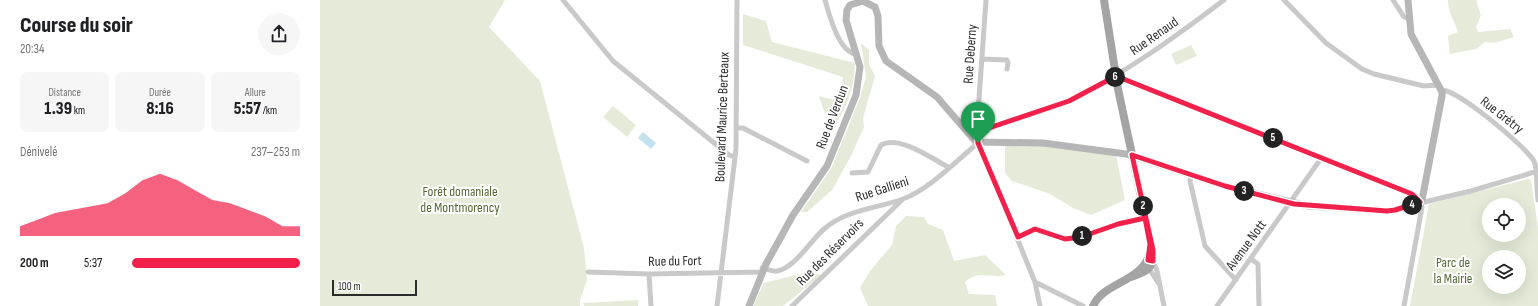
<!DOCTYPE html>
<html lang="fr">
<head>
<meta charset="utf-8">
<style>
	:root { --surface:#fff; --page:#f6f6f6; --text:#202124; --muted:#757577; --accent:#f1214b }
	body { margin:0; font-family:"Sofia Sans Condensed",sans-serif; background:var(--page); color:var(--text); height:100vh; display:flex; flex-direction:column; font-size:15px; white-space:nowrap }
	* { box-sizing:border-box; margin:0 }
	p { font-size:13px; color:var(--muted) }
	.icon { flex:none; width:22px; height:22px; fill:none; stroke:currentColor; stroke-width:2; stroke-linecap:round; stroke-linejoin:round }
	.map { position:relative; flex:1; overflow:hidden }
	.drawer { display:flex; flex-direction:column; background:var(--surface); width:320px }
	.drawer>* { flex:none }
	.tools { position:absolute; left:1162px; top:198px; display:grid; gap:8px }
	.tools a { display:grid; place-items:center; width:44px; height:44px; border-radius:50%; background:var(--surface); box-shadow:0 4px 16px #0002; font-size:20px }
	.scale { position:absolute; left:12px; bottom:10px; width:85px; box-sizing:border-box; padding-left:4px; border:2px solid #2c2c2c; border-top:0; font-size:11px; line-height:14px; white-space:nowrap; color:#2c2c2c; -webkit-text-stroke:3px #fff; paint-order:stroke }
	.pin { position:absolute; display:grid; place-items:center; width:34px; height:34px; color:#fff; margin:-41px -17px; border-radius:50% 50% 50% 0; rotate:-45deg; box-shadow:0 0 4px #0007 }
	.pin .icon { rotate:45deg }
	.km { position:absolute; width:20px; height:20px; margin:-10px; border-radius:50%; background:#222; color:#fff; font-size:11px; line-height:20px; text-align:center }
	.round { display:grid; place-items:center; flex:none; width:42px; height:42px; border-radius:21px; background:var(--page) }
	.summary { display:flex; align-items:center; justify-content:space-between; height:68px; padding:0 20px }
	h1 { font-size:22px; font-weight:800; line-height:30px }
	.stats { display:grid; grid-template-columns:repeat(3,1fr); gap:6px; height:68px; padding:4px 20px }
	.stats div { display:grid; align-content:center; border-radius:8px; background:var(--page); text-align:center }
	.stats b { font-size:17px; font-weight:800 }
	.stats small { font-size:11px; font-weight:400 }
	.stats p { font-size:11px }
	.chart { height:112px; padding:8px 20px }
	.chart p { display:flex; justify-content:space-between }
	.chart svg { width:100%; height:72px; margin-top:4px; fill:var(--accent); opacity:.7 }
	ul { padding:0 20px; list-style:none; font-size:13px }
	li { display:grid; grid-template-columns:64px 48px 1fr; align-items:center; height:30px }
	li i { height:10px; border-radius:5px; background:var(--accent) }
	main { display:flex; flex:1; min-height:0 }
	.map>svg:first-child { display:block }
	.green { fill:#e5ebd8; fill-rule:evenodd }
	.water { fill:#c3e2ed }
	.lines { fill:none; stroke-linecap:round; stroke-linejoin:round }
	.street { stroke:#c9c9c9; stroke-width:5 }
	.secondary { stroke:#b6b6b6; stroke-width:7 }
	.primary { stroke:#a4a4a4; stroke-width:8 }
	.route-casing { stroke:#fff; stroke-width:8 }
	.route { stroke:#f1214b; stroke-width:5 }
	.labels { text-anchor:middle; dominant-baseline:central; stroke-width:4; stroke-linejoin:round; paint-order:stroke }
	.street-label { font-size:14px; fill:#2c2c2c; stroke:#fff }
	.park-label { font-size:14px; fill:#566b37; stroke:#fff }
</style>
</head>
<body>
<main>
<section class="drawer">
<div class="summary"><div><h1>Course du soir</h1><p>20:34</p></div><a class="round"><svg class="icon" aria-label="share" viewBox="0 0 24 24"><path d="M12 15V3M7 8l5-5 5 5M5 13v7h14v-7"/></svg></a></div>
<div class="stats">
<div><p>Distance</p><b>1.39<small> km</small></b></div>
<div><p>Durée</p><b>8:16</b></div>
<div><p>Allure</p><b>5:57<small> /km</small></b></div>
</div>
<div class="chart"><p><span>Dénivelé</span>237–253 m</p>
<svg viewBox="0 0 160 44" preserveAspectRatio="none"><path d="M0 44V38L10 34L20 30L30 28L40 26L50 24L60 18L70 10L80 6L90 10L100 16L110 22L120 24L130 28L140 32L150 38L160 38V44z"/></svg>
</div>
<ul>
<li><b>200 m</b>5:37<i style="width:100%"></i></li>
</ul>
</section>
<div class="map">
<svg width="1218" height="306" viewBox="0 0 1218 306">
	<rect width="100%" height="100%" fill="#fff"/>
	<path class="green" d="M0,0H185L169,27L220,81L264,248L267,280L260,300V306H0Z
		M1128,0H1156L1161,15L1156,27L1158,32L1190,29L1194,37L1174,43L1165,42L1156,49L1130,54L1128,36L1138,32C1134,19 1128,14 1128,0Z
		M423,14L446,21L452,42L535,63C534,88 528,104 515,126L505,114L499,96L519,101L523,77L423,45Z
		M541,43L549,50V64L555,76L543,118L544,127L531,156L512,190L487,212H481L511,169L540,98L546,77Z
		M871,45L877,56L856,65L851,54Z
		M293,106L316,125L307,137L283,117Z
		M685,144L721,145L796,155L805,200L771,215L753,208L730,194L692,181L685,173Z
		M1208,179L1211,180L1218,228V306H1090L1109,204ZM1169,205H1199V235H1169ZM1169,257H1199V287H1169Z
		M586,216L604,217L608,224L623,230L634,261L665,255L686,275C669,279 660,269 645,282L649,294L675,295L677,306H548L540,288L550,271L572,245L576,226Z
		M487,272L502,275L463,306H433L444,283Z
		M318,300V306H264L263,303Z"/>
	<path class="water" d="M323,132L336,143L331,149L318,138Z"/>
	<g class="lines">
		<path class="street" d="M243,0L293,61L409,155L415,157
			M505,0C509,14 519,54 537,54
			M964,0L1006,43L1042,69L1054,74L1104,86L1118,85
			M1073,0L1084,17L1089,19
			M662,59L687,60L688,63L687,69
			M796,76L1096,196L1102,207L1084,306
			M1121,90C1136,88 1205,146 1214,161C1218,169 1216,189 1218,200
			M416,128H423L487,161
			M658,134L657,127L666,0
			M532,173L548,172L561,145C579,135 611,158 628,167
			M871,176L870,181L885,246L916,280
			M1100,203L1151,191L1218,171
			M698,237L715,229L745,239L761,237L798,224L825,218
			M931,259L938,264L939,306
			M833,261L837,271L844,306
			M828,267L839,284
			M442,268C447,269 452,272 457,271C475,268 491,240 504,229C527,209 556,209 583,199C610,189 636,161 658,143
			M268,272L329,274L443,272
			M329,274L331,306
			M715,282L658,143L659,134C674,120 728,112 750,100C806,73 855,37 904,0
			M397,306L416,149L417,0
			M472,306L582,200
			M720,306L715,282L763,306
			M897,306L1002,157"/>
		<path class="secondary" d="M429,306L446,264L473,215L507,166L536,95L540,67L526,20L527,10L530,5L543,1L555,7L558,16L559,46L566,61L617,97L656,142L723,143L806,154L905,186L988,206L1072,211L1097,204L1102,200L1122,96V92L1091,34L1088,0"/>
		<path class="primary" d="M784,0L798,89L833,253C834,270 824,272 811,277
			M773,306C784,281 825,282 830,251"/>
	</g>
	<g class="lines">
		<defs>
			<path id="route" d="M658,143L698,237L715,229L745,239L761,237L798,224L825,218L830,244L828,260L833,261V250L812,155L905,186L974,204L1067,211L1075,210L1100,202L1092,194L796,76L749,101L663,130L658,135V143"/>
		</defs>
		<use href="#route" class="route-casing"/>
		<use href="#route" class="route"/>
	</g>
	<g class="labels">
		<g class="street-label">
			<text transform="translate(834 36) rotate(-35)">Rue Renaud</text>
			<text transform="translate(650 54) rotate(-86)">Rue Deberny</text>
			<text transform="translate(1182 115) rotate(38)">Rue Grétry</text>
			<text transform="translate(402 117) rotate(-88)">Boulevard Maurice Berteaux</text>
			<text transform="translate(512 117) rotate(-69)">Rue de Verdun</text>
			<text transform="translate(562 189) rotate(-18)">Rue Gallieni</text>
			<text transform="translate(926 245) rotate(-54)">Avenue Nott</text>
			<text transform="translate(510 252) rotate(-45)">Rue des Réservoirs</text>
			<text transform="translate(355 261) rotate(-1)">Rue du Fort</text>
		</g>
		<g class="park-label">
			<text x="140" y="191">Forêt domaniale<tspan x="140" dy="16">de Montmorency</tspan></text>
			<text x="1133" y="262">Parc de<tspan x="1133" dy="16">la Mairie</tspan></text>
		</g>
	</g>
</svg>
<div class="tools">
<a><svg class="icon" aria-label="locate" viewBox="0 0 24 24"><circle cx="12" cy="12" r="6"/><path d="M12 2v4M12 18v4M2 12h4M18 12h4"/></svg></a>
<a><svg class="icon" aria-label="layers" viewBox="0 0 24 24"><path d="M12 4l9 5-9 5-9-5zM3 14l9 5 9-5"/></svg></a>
</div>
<div class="scale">100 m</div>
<div class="pin" style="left:658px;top:143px;background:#1e9e55"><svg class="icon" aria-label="arrive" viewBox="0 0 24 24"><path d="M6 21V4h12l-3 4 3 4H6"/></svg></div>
<b class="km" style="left:762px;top:236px">1</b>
<b class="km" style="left:823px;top:206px">2</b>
<b class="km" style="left:924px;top:191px">3</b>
<b class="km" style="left:1092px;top:205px">4</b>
<b class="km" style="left:953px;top:138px">5</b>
<b class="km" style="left:795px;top:77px">6</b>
</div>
</main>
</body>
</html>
